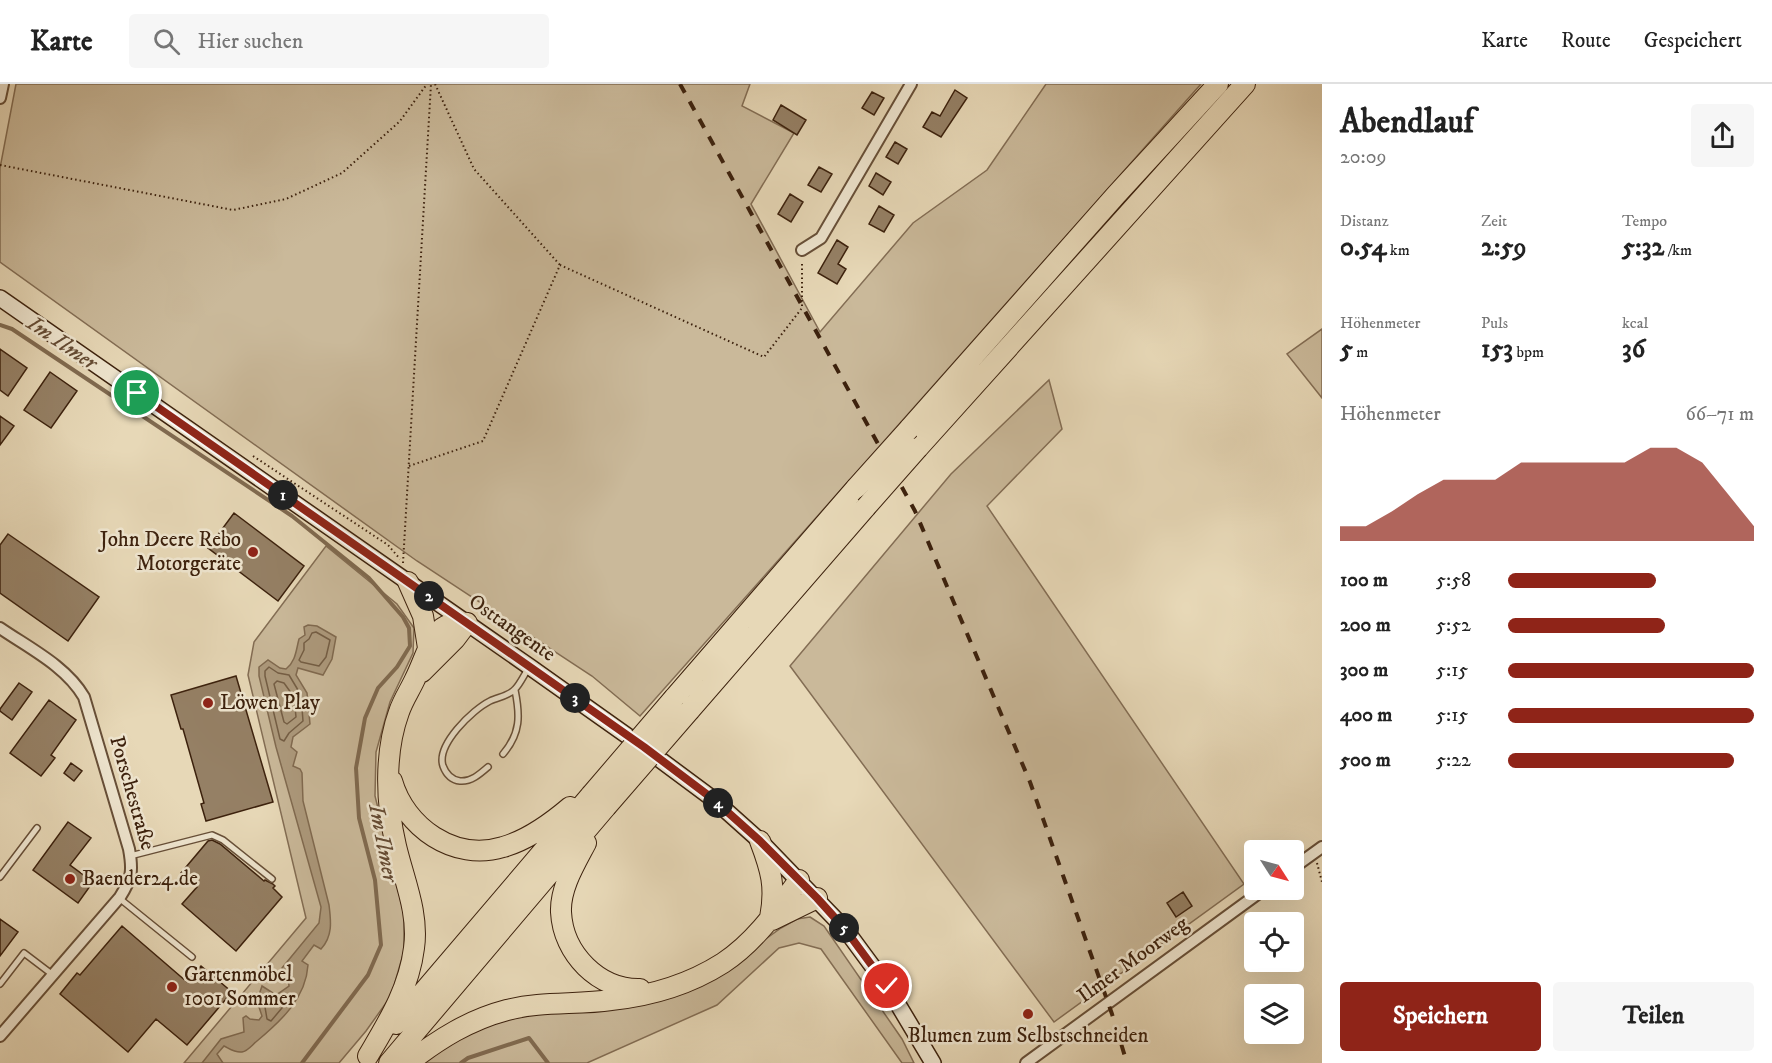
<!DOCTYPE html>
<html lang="de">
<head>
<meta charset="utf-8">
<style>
	:root { --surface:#fff; --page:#f6f6f6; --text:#222; --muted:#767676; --line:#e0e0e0; --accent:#8f2418 }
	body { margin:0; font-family:"IM FELL DW Pica",serif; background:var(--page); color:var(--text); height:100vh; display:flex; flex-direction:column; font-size:22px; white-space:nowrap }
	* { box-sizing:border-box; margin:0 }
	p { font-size:20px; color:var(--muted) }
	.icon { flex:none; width:33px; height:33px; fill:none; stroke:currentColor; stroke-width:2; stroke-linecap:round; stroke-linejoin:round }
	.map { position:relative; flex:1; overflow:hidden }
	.sheet { display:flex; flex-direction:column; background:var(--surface); width:450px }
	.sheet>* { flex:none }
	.needle { width:39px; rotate:126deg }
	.tools { position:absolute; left:1244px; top:756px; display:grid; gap:12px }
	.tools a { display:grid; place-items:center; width:60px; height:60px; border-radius:6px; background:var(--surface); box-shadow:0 6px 24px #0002; font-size:30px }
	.pin { position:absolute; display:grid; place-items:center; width:51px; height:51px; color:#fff; margin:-26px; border:3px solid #fff; border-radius:50%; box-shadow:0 2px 6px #0007 }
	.km { position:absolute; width:30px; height:30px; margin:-15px; border-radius:50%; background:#222; color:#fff; font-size:16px; line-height:30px; text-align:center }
	.round { display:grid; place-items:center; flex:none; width:63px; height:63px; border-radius:6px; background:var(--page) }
	.overview { display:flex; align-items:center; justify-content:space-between; height:102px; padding:0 18px }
	h1 { font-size:33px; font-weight:700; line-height:45px }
	.figures { display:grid; grid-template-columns:repeat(3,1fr); gap:9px; height:102px; padding:6px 18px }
	.figures div { display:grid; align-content:center }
	.figures b { font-size:26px; font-weight:700 }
	.figures small { font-size:16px; font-weight:400 }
	.figures p { font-size:16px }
	.chart { height:168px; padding:12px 18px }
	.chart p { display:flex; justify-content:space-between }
	.chart svg { width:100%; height:108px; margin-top:6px; fill:var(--accent); opacity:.7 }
	.cta { display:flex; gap:12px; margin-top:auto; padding:12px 18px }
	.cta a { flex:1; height:69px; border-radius:6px; background:var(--accent); color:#fff; font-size:24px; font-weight:700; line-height:69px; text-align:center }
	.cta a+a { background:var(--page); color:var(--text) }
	ul { padding:0 18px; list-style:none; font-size:20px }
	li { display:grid; grid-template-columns:96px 72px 1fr; align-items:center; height:45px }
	li i { height:15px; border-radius:8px; background:var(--accent) }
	header { display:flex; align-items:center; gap:36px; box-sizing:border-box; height:84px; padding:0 30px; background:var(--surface); border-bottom:2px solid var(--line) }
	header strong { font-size:28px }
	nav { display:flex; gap:33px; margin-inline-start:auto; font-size:21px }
	.search { width:420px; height:54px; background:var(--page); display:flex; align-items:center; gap:15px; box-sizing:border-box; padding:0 21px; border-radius:6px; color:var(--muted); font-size:22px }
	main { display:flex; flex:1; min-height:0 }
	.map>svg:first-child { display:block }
	.green { fill:#cab99a; stroke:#836d54; stroke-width:1.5 }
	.water { fill:#ad9a7d; stroke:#806a50; stroke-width:1.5 }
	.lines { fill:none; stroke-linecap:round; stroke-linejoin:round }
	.shore { stroke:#745e45; stroke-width:1.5 }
	.stream { stroke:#806a50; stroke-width:4 }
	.building { fill:#958065; stroke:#3c210d; stroke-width:1.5 }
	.lane-casing { stroke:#674f38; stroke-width:8 }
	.street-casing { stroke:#674f38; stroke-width:14 }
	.secondary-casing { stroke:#3c210d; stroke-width:18 }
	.highway-casing { stroke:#3c210d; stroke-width:22 }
	.path { stroke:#3c210d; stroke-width:2; stroke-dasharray:1.5 3; stroke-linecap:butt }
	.lane { stroke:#efe6d0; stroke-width:5 }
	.street { stroke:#efe6d0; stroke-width:10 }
	.secondary { stroke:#efe6d0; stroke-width:15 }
	.highway { stroke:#e7d8b7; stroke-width:20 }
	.rail { stroke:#3c210d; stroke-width:4; stroke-dasharray:10 10; stroke-linecap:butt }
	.highway-bridge-casing { stroke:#3c210d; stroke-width:22; stroke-linecap:butt }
	.highway-bridge { stroke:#e7d8b7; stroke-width:20 }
	.route-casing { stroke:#fff; stroke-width:12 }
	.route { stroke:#8f2418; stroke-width:8 }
	.poi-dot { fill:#8f2418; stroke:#efe6d0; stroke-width:2 }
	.labels { text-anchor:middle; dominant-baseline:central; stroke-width:5; stroke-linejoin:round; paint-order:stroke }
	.poi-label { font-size:21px; fill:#3c210d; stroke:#efe6d0; text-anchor:start }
	.street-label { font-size:21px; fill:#3c210d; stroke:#efe6d0 }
	.water-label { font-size:22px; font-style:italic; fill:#644b34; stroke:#efe6d0 }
</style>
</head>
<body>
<header>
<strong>Karte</strong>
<div class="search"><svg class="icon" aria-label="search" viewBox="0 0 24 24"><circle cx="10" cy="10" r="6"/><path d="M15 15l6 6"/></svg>Hier suchen</div>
<nav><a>Karte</a><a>Route</a><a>Gespeichert</a></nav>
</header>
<main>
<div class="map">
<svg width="1322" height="979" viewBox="0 0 1322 979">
	<rect width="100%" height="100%" fill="#e7d8b7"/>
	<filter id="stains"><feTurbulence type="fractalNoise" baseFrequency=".00333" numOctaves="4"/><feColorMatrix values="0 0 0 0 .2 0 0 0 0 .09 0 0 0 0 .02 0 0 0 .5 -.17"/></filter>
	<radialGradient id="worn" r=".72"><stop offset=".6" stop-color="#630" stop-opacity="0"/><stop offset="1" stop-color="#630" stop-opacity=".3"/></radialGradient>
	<path class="green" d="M16,0H750L742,22L794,49L751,120L820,248L913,139L987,86L1046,0H1201L640,632L592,592L417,477L0,178V84Z
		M1322,245V314L1287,270Z
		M1049,296L1062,345L987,422L1244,800L1054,938L790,582L951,390Z
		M326,462L397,520L414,544L413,569L390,618L376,668L375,712L404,830V867L391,912L366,947L339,979H184L306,834L248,591L254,558Z
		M810,833L824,842L902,955L914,979H902L821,865L799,859L779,864L717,921L587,979H420L478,941L724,885L781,844L797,835Z"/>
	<path class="water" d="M308,541L317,542L336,553L332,575L323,591L298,584L296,591L307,609L310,640L293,653L291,663L297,668L293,682L300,685L302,689L303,717L329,821C331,837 333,852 321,865L314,861L302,877L308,881C306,914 281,937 257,957C252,961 248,967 242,968C235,969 230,965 224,962L217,970L223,979H202L221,955L244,948L243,934L246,932L250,935L259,936L262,932L257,917L262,902L276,911L289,902C289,895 283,892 282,884L319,839L321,823L276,663L259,592V583L268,576L280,584L286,585C296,577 296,566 299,555L305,551L304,543Z"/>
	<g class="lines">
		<path class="shore" d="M316,548L330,556L326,573L319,582L301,578L299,576L304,566V559L309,555L312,549Z
			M269,583L278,589L289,591L301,611L303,637L289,649L284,657L280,655L265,592V587Z
			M277,597L284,599L294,613L296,633L287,640L284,638L274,600Z
			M268,913L274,917L284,915L287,918L271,937L267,935L264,917Z"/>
		<path class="stream" d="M0,241L12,245L292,432L369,494L403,533L409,544L410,562L397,583L378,604L365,634L356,684L359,734L375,796L381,861L368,891L302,979
			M461,979L468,974L529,954L548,979"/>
	</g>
	<path class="building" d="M955,6L967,14L941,53L923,43L932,28L940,32Z
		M872,8L884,14L874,31L862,24Z
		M781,21L806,36L797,51L773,36Z
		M895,58L907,65L898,80L886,73Z
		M819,83L832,90L821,108L808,101Z
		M876,89L891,98L883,111L869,102Z
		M790,110L803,118L791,138L778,130Z
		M879,122L894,131L884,148L869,140Z
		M837,156L848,163L838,180L846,185L837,200L818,189Z
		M0,265L27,284L8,312L0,306Z
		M50,288L77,307L51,344L24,326Z
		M0,332L14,342L0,361Z
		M234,429L304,482L278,517L208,464Z
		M8,450L99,513L68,557L0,509V461Z
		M236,592L273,718L206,737L201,720L204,719L183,645H181L171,611Z
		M19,599L32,608L12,636L0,627V625Z
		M49,616L76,636L51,671L55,674L41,692L10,669Z
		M71,679L82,687L74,697L64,689Z
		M68,738L91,754L70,781L93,798L78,819L33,786Z
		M212,756L220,760L264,797L265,796L273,800L275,802L273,804L282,813L236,867L182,820L197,803L181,789L208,757Z
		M1183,808L1192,822L1176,833L1167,819Z
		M0,835L18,848L0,872Z
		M122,842L187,898L201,882L232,908L187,961L156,935L128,968L60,910L77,889L80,891Z"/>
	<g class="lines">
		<defs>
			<path id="lane" d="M503,670C521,649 520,631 515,606
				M488,683C480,690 471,698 460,697C452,696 446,690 443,682C436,661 472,626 490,617C498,613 509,612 515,605C520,600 524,591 528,585
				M130,772L212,751L223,756L272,795
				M0,793L37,744
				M119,814L192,873
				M0,900L24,869L53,891"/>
			<path id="street" d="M0,14L3,0
				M802,166L821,154L911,0
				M0,544C29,564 66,582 84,613L129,765C133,787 132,794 120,813L0,952
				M1293,784L1322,763
				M1026,979L1263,806"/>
			<path id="secondary" d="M0,214L530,583L643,663L713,715L760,757L845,845L887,902L933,979"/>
			<path id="highway" d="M909,345L1116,111L1218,0
				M918,364L1245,0
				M408,498L423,532L428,564
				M422,588L455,555L467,539
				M674,614L856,404
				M690,626L866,423
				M392,697C405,743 454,778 503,763C528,756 550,740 570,723
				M760,757C771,786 776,803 770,834
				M586,759C575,780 560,804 561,828C563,870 599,906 640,905
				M772,836L817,814
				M396,940L591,711
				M368,972C388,938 409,905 414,864C419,829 404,796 396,762C386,720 384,669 399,628C403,616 410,606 415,595C422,581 426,567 434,553C442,541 452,537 467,539
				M389,979L606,723
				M408,979C439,955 469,936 507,926C541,917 577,921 611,916C650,912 690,900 723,879C755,858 777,826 799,796"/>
		</defs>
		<use href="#lane" class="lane-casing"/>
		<use href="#street" class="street-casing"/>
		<use href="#secondary" class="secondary-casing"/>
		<use href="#highway" class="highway-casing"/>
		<path class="path" d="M435,0L474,85L560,181
			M0,81L233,126L286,115L342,89L400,37L427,0
			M253,372L388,461L400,475
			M409,382L483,357L560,181L764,273L802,224V177
			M403,479L431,0
			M1317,779L1322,798"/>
		<use href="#lane" class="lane"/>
		<use href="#street" class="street"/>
		<use href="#secondary" class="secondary"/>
		<use href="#highway" class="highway"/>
		<path class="rail" d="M680,0L915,427L1030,698L1112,930L1127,979"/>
		<defs>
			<path id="highway-bridge" d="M856,404L909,345
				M866,423L918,364
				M591,711L674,614
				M606,723L690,626"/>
		</defs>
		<use href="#highway-bridge" class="highway-bridge-casing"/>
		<use href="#highway-bridge" class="highway-bridge"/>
	</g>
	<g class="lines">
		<defs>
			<path id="route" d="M137,309L530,583L644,663L713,715L760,757L817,814L845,845L887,902"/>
		</defs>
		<use href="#route" class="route-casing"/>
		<use href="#route" class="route"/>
	</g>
	<g class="poi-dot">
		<circle cx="253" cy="468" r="6"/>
		<circle cx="208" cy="619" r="6"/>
		<circle cx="70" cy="795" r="6"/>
		<circle cx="172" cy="903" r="6"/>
		<circle cx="1028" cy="930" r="6"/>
	</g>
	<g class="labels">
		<g class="poi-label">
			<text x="241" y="456" text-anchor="end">John Deere Rebo<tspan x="241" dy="24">Motorgeräte</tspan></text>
			<text x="220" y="619">Löwen Play</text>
			<text x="82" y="795">Baender24.de</text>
			<text x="184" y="891">Gartenmöbel<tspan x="184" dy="24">1001 Sommer</tspan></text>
			<text x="1028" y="952" text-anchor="middle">Blumen zum Selbstschneiden</text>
		</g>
		<g class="street-label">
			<text transform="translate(512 544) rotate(35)">Osttangente</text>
			<text transform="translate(132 709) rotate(74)">Porschestraße</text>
			<text transform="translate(1133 876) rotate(-36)">Ilmer Moorweg</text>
		</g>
		<g class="water-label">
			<text transform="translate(62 259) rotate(34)">Im Ilmer</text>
			<text transform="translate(383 759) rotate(79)">Im Ilmer</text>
		</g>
	</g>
	<rect width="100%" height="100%" filter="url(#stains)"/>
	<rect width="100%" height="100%" fill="url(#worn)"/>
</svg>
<div class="tools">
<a><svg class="needle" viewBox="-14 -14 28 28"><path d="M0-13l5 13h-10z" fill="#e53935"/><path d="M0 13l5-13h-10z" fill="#767676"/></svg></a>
<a><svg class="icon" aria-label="locate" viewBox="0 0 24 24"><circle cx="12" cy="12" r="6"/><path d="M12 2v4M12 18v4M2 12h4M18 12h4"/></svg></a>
<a><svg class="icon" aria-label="layers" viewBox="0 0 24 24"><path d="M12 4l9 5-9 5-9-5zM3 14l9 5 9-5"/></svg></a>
</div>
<div class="pin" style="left:137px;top:309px;background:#1e9e55"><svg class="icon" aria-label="arrive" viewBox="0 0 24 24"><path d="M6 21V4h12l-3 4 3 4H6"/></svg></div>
<div class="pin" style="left:887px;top:902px;background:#d93025"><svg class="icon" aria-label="check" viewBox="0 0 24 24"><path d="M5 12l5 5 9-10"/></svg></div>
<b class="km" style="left:283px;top:411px">1</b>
<b class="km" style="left:429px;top:512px">2</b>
<b class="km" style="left:575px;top:614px">3</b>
<b class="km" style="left:718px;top:719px">4</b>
<b class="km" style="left:844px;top:844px">5</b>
</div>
<section class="sheet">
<div class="overview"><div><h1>Abendlauf</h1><p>20:09</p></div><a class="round"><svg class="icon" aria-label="share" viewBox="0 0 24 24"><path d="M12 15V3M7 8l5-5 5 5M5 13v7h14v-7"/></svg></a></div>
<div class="figures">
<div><p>Distanz</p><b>0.54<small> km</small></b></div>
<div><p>Zeit</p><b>2:59</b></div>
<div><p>Tempo</p><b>5:32<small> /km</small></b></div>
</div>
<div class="figures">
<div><p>Höhenmeter</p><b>5<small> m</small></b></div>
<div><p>Puls</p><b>153<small> bpm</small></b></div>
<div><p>kcal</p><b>36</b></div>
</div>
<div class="chart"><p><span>Höhenmeter</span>66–71 m</p>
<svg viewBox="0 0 160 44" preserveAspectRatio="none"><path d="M0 44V38L10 38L20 32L30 25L40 19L50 19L60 19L70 12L80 12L90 12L100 12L110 12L120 6L130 6L140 12L150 25L160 38V44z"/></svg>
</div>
<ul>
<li><b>100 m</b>5:58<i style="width:60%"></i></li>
<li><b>200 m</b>5:52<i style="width:64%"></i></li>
<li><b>300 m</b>5:15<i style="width:100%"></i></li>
<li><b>400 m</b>5:15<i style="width:100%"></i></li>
<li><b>500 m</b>5:22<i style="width:92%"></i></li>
</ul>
<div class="cta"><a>Speichern</a><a>Teilen</a></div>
</section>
</main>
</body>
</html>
